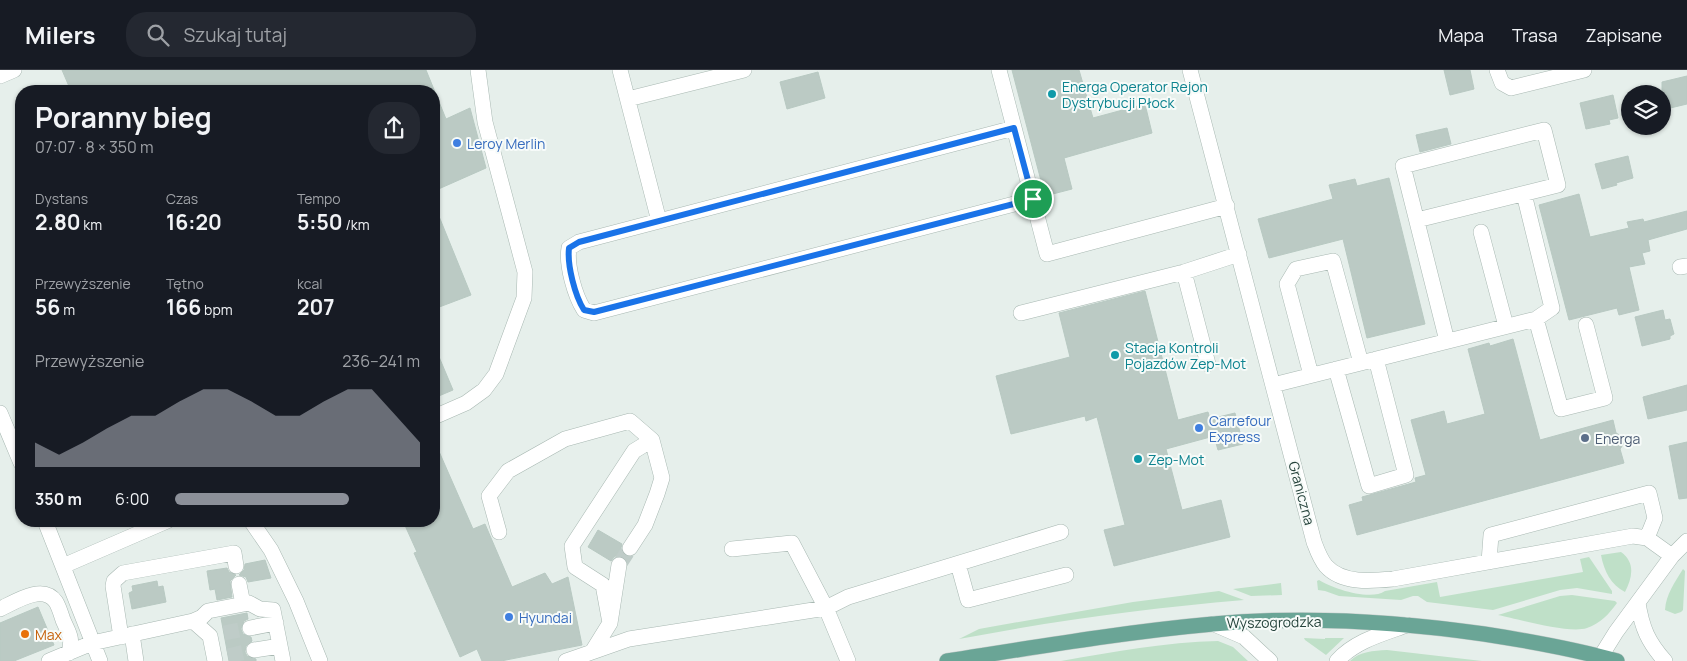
<!DOCTYPE html>
<html lang="pl">
<head>
<meta charset="utf-8">
<style>
	:root { --surface:#171b24; --page:#242831; --text:#f1f3f6; --muted:#9ea1a6; --line:#363941; --accent:#8c9099 }
	body { margin:0; font-family:Manrope,sans-serif; background:var(--page); color:var(--text); height:100vh; display:flex; flex-direction:column; font-size:19px; white-space:nowrap }
	* { box-sizing:border-box; margin:0 }
	p { font-size:16px; color:var(--muted) }
	.icon { flex:none; width:28px; height:28px; fill:none; stroke:currentColor; stroke-width:2; stroke-linecap:round; stroke-linejoin:round }
	.map { position:relative; flex:1; overflow:hidden }
	.side { position:absolute; left:15px; top:15px; width:425px; height:442px; display:flex; flex-direction:column; background:var(--surface); border-radius:20px; box-shadow:0 1px 4px #0004 }
	.side>* { flex:none }
	.buttons { position:absolute; left:1621px; top:15px; display:grid; gap:10px }
	.buttons a { display:grid; place-items:center; width:50px; height:50px; border-radius:50%; background:var(--surface); box-shadow:0 1px 4px #0004; font-size:25px }
	.pin { position:absolute; display:grid; place-items:center; width:42px; height:42px; color:#fff; margin:-21px; border:2px solid #fff; border-radius:50%; box-shadow:0 1px 5px #0007 }
	.round { display:grid; place-items:center; flex:none; width:52px; height:52px; border-radius:20px; background:var(--page) }
	.head { display:flex; align-items:center; justify-content:space-between; height:85px; padding:0 20px }
	h1 { font-size:28px; font-weight:700; line-height:38px }
	.metrics { display:grid; grid-template-columns:repeat(3,1fr); gap:8px; height:85px; padding:5px 20px }
	.metrics div { display:grid; align-content:center }
	.metrics b { font-size:21px; font-weight:700 }
	.metrics small { font-size:14px; font-weight:400 }
	.metrics p { font-size:14px }
	.chart { height:140px; padding:10px 20px }
	.chart p { display:flex; justify-content:space-between }
	.chart svg { width:100%; height:90px; margin-top:5px; fill:var(--accent); opacity:.7 }
	ul { padding:0 20px; list-style:none; font-size:16px }
	li { display:grid; grid-template-columns:80px 60px 1fr; align-items:center; height:38px }
	li i { height:12px; border-radius:6px; background:var(--accent) }
	header { display:flex; align-items:center; gap:30px; box-sizing:border-box; height:70px; padding:0 25px; background:var(--surface); border-bottom:1px solid var(--line) }
	header strong { font-size:24px }
	nav { display:flex; gap:28px; margin-inline-start:auto; font-size:18px }
	.search { width:350px; height:45px; background:var(--page); display:flex; align-items:center; gap:12px; box-sizing:border-box; padding:0 18px; border-radius:20px; color:var(--muted); font-size:19px }
	.map>svg:first-child { display:block }
	.green { fill:#bfe0c8 }
	.building { fill:#bbcac4; stroke:#b8c9c2 }
	.lines { fill:none; stroke-linecap:round; stroke-linejoin:round }
	.minor-tunnel { stroke:#bfccc8; stroke-width:15; stroke-dasharray:15 8; stroke-linecap:butt }
	.minor-casing { stroke:#a8b8b2; stroke-width:16 }
	.major-casing { stroke:#c2cac8; stroke-width:16 }
	.minor { stroke:#fff; stroke-width:15 }
	.major { stroke:#6aa596; stroke-width:15 }
	.route-casing { stroke:#fff; stroke-width:10 }
	.route { stroke:#1a73e8; stroke-width:6 }
	.culture-dot { fill:#0f9aa8; stroke:#f7fbf9; stroke-width:2 }
	.shop-dot { fill:#3f7fe0; stroke:#f7fbf9; stroke-width:2 }
	.service-dot { fill:#5c6f8a; stroke:#f7fbf9; stroke-width:2 }
	.food-dot { fill:#e8710a; stroke:#f7fbf9; stroke-width:2 }
	.labels { text-anchor:middle; dominant-baseline:central; stroke-width:4; stroke-linejoin:round; paint-order:stroke }
	.culture-label { font-size:14px; fill:#0d838f; stroke:#f7fbf9; text-anchor:start }
	.shop-label { font-size:14px; fill:#366cbe; stroke:#f7fbf9; text-anchor:start }
	.service-label { font-size:14px; fill:#4e5e75; stroke:#f7fbf9; text-anchor:start }
	.street-label { font-size:14px; fill:#24423a; stroke:#f7fbf9 }
	.food-label { font-size:14px; fill:#c56008; stroke:#f7fbf9; text-anchor:start }
</style>
</head>
<body>
<header>
<strong>Milers</strong>
<div class="search"><svg class="icon" aria-label="search" viewBox="0 0 24 24"><circle cx="10" cy="10" r="6"/><path d="M15 15l6 6"/></svg>Szukaj tutaj</div>
<nav><a>Mapa</a><a>Trasa</a><a>Zapisane</a></nav>
</header>
<div class="map">
<svg width="1687" height="591" viewBox="0 0 1687 591">
	<rect width="100%" height="100%" fill="#e6efeb"/>
	<path class="green" d="M1621,482C1636,493 1632,508 1625,522C1611,515 1604,501 1601,485Z
		M1589,487L1612,521V524L1577,518L1560,520L1493,540L1427,532L1418,526H1413L1401,530L1339,526L1325,521L1318,520L1317,511L1319,510C1333,519 1371,531 1385,521L1437,512L1440,527L1583,502L1580,489Z
		M1683,499L1685,501L1683,540L1681,542L1675,544L1665,540C1666,524 1675,512 1683,499Z
		M1281,513L1282,525L1251,526L1233,519Z
		M1219,521L1244,530C1148,538 1053,551 959,569L979,559L990,557L1133,532Z
		M1572,525L1615,531L1617,533C1609,544 1601,553 1587,558C1569,564 1518,549 1498,545L1560,526Z
		M1304,568L1325,569V568H1344L1326,585L1305,570Z
		M1218,571L1233,577L1248,591H1061C1113,582 1166,572 1218,571Z
		M1387,580L1482,591H1350C1360,581 1373,581 1387,580Z"/>
	<path class="building" d="M62,0H426L446,49L470,38L486,98L434,121V21H71Z
		M1012,0H1079L1093,48L1145,34L1152,63L1064,88L1072,119L1045,126Z
		M1444,0H1470L1474,19L1450,25Z
		M818,2L825,28L787,39L780,12Z
		M1687,6V34L1662,40V12Z
		M1613,25L1618,48L1609,50L1610,54L1586,59L1580,33Z
		M1447,58L1451,74L1420,82L1416,65Z
		M1628,86L1633,108L1616,113L1617,115L1602,119L1595,94Z
		M1389,108L1425,254L1367,268L1343,169L1269,188L1258,149L1333,129L1329,115L1355,109L1357,116Z
		M1579,124L1590,167L1629,158L1627,152L1643,149L1644,152L1687,141V159L1648,170L1650,181L1642,183L1645,194L1629,197L1639,240L1619,245L1617,238L1569,250L1539,135Z
		M434,134L471,225L434,239Z
		M1145,221L1178,350L1208,342L1210,349L1235,343L1243,374L1218,380L1214,366L1166,379L1182,440L1221,430L1230,467L1114,496L1104,460L1125,455L1097,347L1086,351L1085,346L1011,364L996,306L1070,287L1059,243Z
		M1663,240L1665,250L1670,249L1674,264L1670,266V269L1642,276L1635,247Z
		M1513,269L1540,370L1613,350L1616,363L1627,369L1620,379L1624,393L1357,465L1349,435L1363,431L1362,427L1416,412L1415,408L1426,405L1411,350L1444,341L1447,354L1485,344L1468,279L1489,273L1490,276Z
		M434,275L453,320L434,328Z
		M1687,315V340L1648,349L1643,327Z
		M434,370L473,459L485,454L512,517L545,503L552,514L568,507L582,575L501,591H482L477,579L460,587L414,483L417,482L403,451H434Z
		M1687,372V428L1679,429L1669,376Z
		M598,460L622,474L621,478L622,483L625,486L630,487L628,492L624,487L620,486H615L611,491L588,477Z
		M265,490L271,508L248,512L246,507L239,505L244,500L245,494Z
		M227,498L229,502L236,505L230,511L232,527L217,530L215,519L210,520L207,501Z
		M157,511L158,517L163,516L166,532L132,539L129,523L133,521L132,516Z
		M38,537L54,575L14,591H0V553Z
		M247,543L248,549L244,551L241,559L243,564L251,567L252,571L246,576L245,582L247,586L256,589V591H229L221,548Z"/>
	<g class="lines">
		<path class="minor-tunnel" d="M619,495L630,478
			M224,563L250,558
			M228,586L254,580"/>
		<defs>
			<path id="minor" d="M620,0L659,151
				M999,0L1047,184L1227,136
				M1190,0L1314,472C1317,480 1320,489 1326,496C1342,514 1372,511 1393,509L1633,466L1647,468L1672,486
				M1497,0L1502,13L1511,18L1584,0
				M0,6L14,0
				M628,29L744,0
				M1014,58L579,172L569,178C566,195 575,226 584,240L594,243L1033,129
				M1524,124L1552,238L1536,249
				M1417,150L1558,115L1544,60L1403,96L1447,271
				M1481,162L1506,256
				M1680,197L1687,196
				M1021,243L1184,202
				M1208,294L1184,202L1239,184
				M1336,299L1369,416L1406,405L1376,289
				M1311,305L1287,214L1296,199L1333,191L1361,293
				M1273,315L1536,249L1561,339L1605,328L1586,255
				M0,343L21,393
				M434,347L466,333L484,320L496,304L524,228L525,202L485,52L478,0
				M45,451L100,591
				M251,451L271,480L296,531L320,591
				M499,462L489,426L508,401L565,369L630,351L652,370L662,408L657,424L645,455L630,478
				M732,479L792,473L826,538L848,527L1061,462
				M1489,492L1491,465L1649,423L1655,448L1647,468
				M958,494L968,530L1066,505
				M63,496L167,451
				M239,514L243,534
				M1638,533C1642,558 1648,572 1665,591
				M0,539C15,532 43,513 56,532C59,537 61,544 63,550C69,564 73,567 69,583
				M193,551L210,566L215,591
				M610,553L603,515L575,497L572,476L634,381L652,370
				M1214,554L1244,567L1270,591
				M250,558L276,553
				M132,564L136,591
				M121,567L113,516L114,511L123,503L234,483L236,496
				M254,580L280,576
				M592,582L629,569L826,538L848,591
				M49,591L92,573L193,551L202,547L208,541L249,533L260,539L273,540L283,591
				M566,591L592,582L610,553L619,495
				M1337,591C1355,571 1382,564 1407,555
				M1598,591L1616,562L1672,486L1687,471"/>
			<path id="major" d="M947,591C1036,577 1124,562 1213,554C1303,546 1395,551 1484,564C1529,571 1574,579 1617,591"/>
		</defs>
		<use href="#minor" class="minor-casing"/>
		<use href="#major" class="major-casing"/>
		<use href="#minor" class="minor"/>
		<use href="#major" class="major"/>
	</g>
	<g class="lines">
		<defs>
			<path id="route" d="M1014,58L1033,129L594,242L584,240C575,226 567,195 569,178L579,172Z"/>
		</defs>
		<use href="#route" class="route-casing"/>
		<use href="#route" class="route"/>
	</g>
	<g class="culture-dot">
		<circle cx="1052" cy="24" r="5"/>
		<circle cx="1115" cy="285" r="5"/>
		<circle cx="1138" cy="389" r="5"/>
	</g>
	<g class="shop-dot">
		<circle cx="457" cy="73" r="5"/>
		<circle cx="1199" cy="358" r="5"/>
		<circle cx="509" cy="547" r="5"/>
	</g>
	<circle class="service-dot" cx="1585" cy="368" r="5"/>
	<circle class="food-dot" cx="25" cy="564" r="5"/>
	<g class="labels">
		<g class="culture-label">
			<text x="1062" y="16">Energa Operator Rejon<tspan x="1062" dy="16">Dystrybucji Płock</tspan></text>
			<text x="1125" y="277">Stacja Kontroli<tspan x="1125" dy="16">Pojazdów Zep-Mot</tspan></text>
			<text x="1148" y="389">Zep-Mot</text>
		</g>
		<g class="shop-label">
			<text x="467" y="73">Leroy Merlin</text>
			<text x="1209" y="350">Carrefour<tspan x="1209" dy="16">Express</tspan></text>
			<text x="519" y="547">Hyundai</text>
		</g>
		<g class="service-label">
			<text x="1595" y="368">Energa</text>
		</g>
		<g class="street-label">
			<text transform="translate(1302 423) rotate(75)">Graniczna</text>
			<text transform="translate(1274 552) rotate(-1)">Wyszogrodzka</text>
		</g>
		<g class="food-label">
			<text x="35" y="564">Max</text>
		</g>
	</g>
</svg>
<div class="buttons">
<a><svg class="icon" aria-label="layers" viewBox="0 0 24 24"><path d="M12 4l9 5-9 5-9-5zM3 14l9 5 9-5"/></svg></a>
</div>
<div class="pin" style="left:1033px;top:129px;background:#1e9e55"><svg class="icon" aria-label="arrive" viewBox="0 0 24 24"><path d="M6 21V4h12l-3 4 3 4H6"/></svg></div>
<section class="side">
<div class="head"><div><h1>Poranny bieg</h1><p>07:07 · 8 × 350 m</p></div><a class="round"><svg class="icon" aria-label="share" viewBox="0 0 24 24"><path d="M12 15V3M7 8l5-5 5 5M5 13v7h14v-7"/></svg></a></div>
<div class="metrics">
<div><p>Dystans</p><b>2.80<small> km</small></b></div>
<div><p>Czas</p><b>16:20</b></div>
<div><p>Tempo</p><b>5:50<small> /km</small></b></div>
</div>
<div class="metrics">
<div><p>Przewyższenie</p><b>56<small> m</small></b></div>
<div><p>Tętno</p><b>166<small> bpm</small></b></div>
<div><p>kcal</p><b>207</b></div>
</div>
<div class="chart"><p><span>Przewyższenie</span>236–241 m</p>
<svg viewBox="0 0 160 44" preserveAspectRatio="none"><path d="M0 44V32L10 38L20 32L30 25L40 19L50 19L60 12L70 6L80 6L90 12L100 19L110 19L120 12L130 6L140 6L150 19L160 32V44z"/></svg>
</div>
<ul>
<li><b>350 m</b>6:00<i style="width:71%"></i></li>
</ul>
</section>
</div>
</body>
</html>
